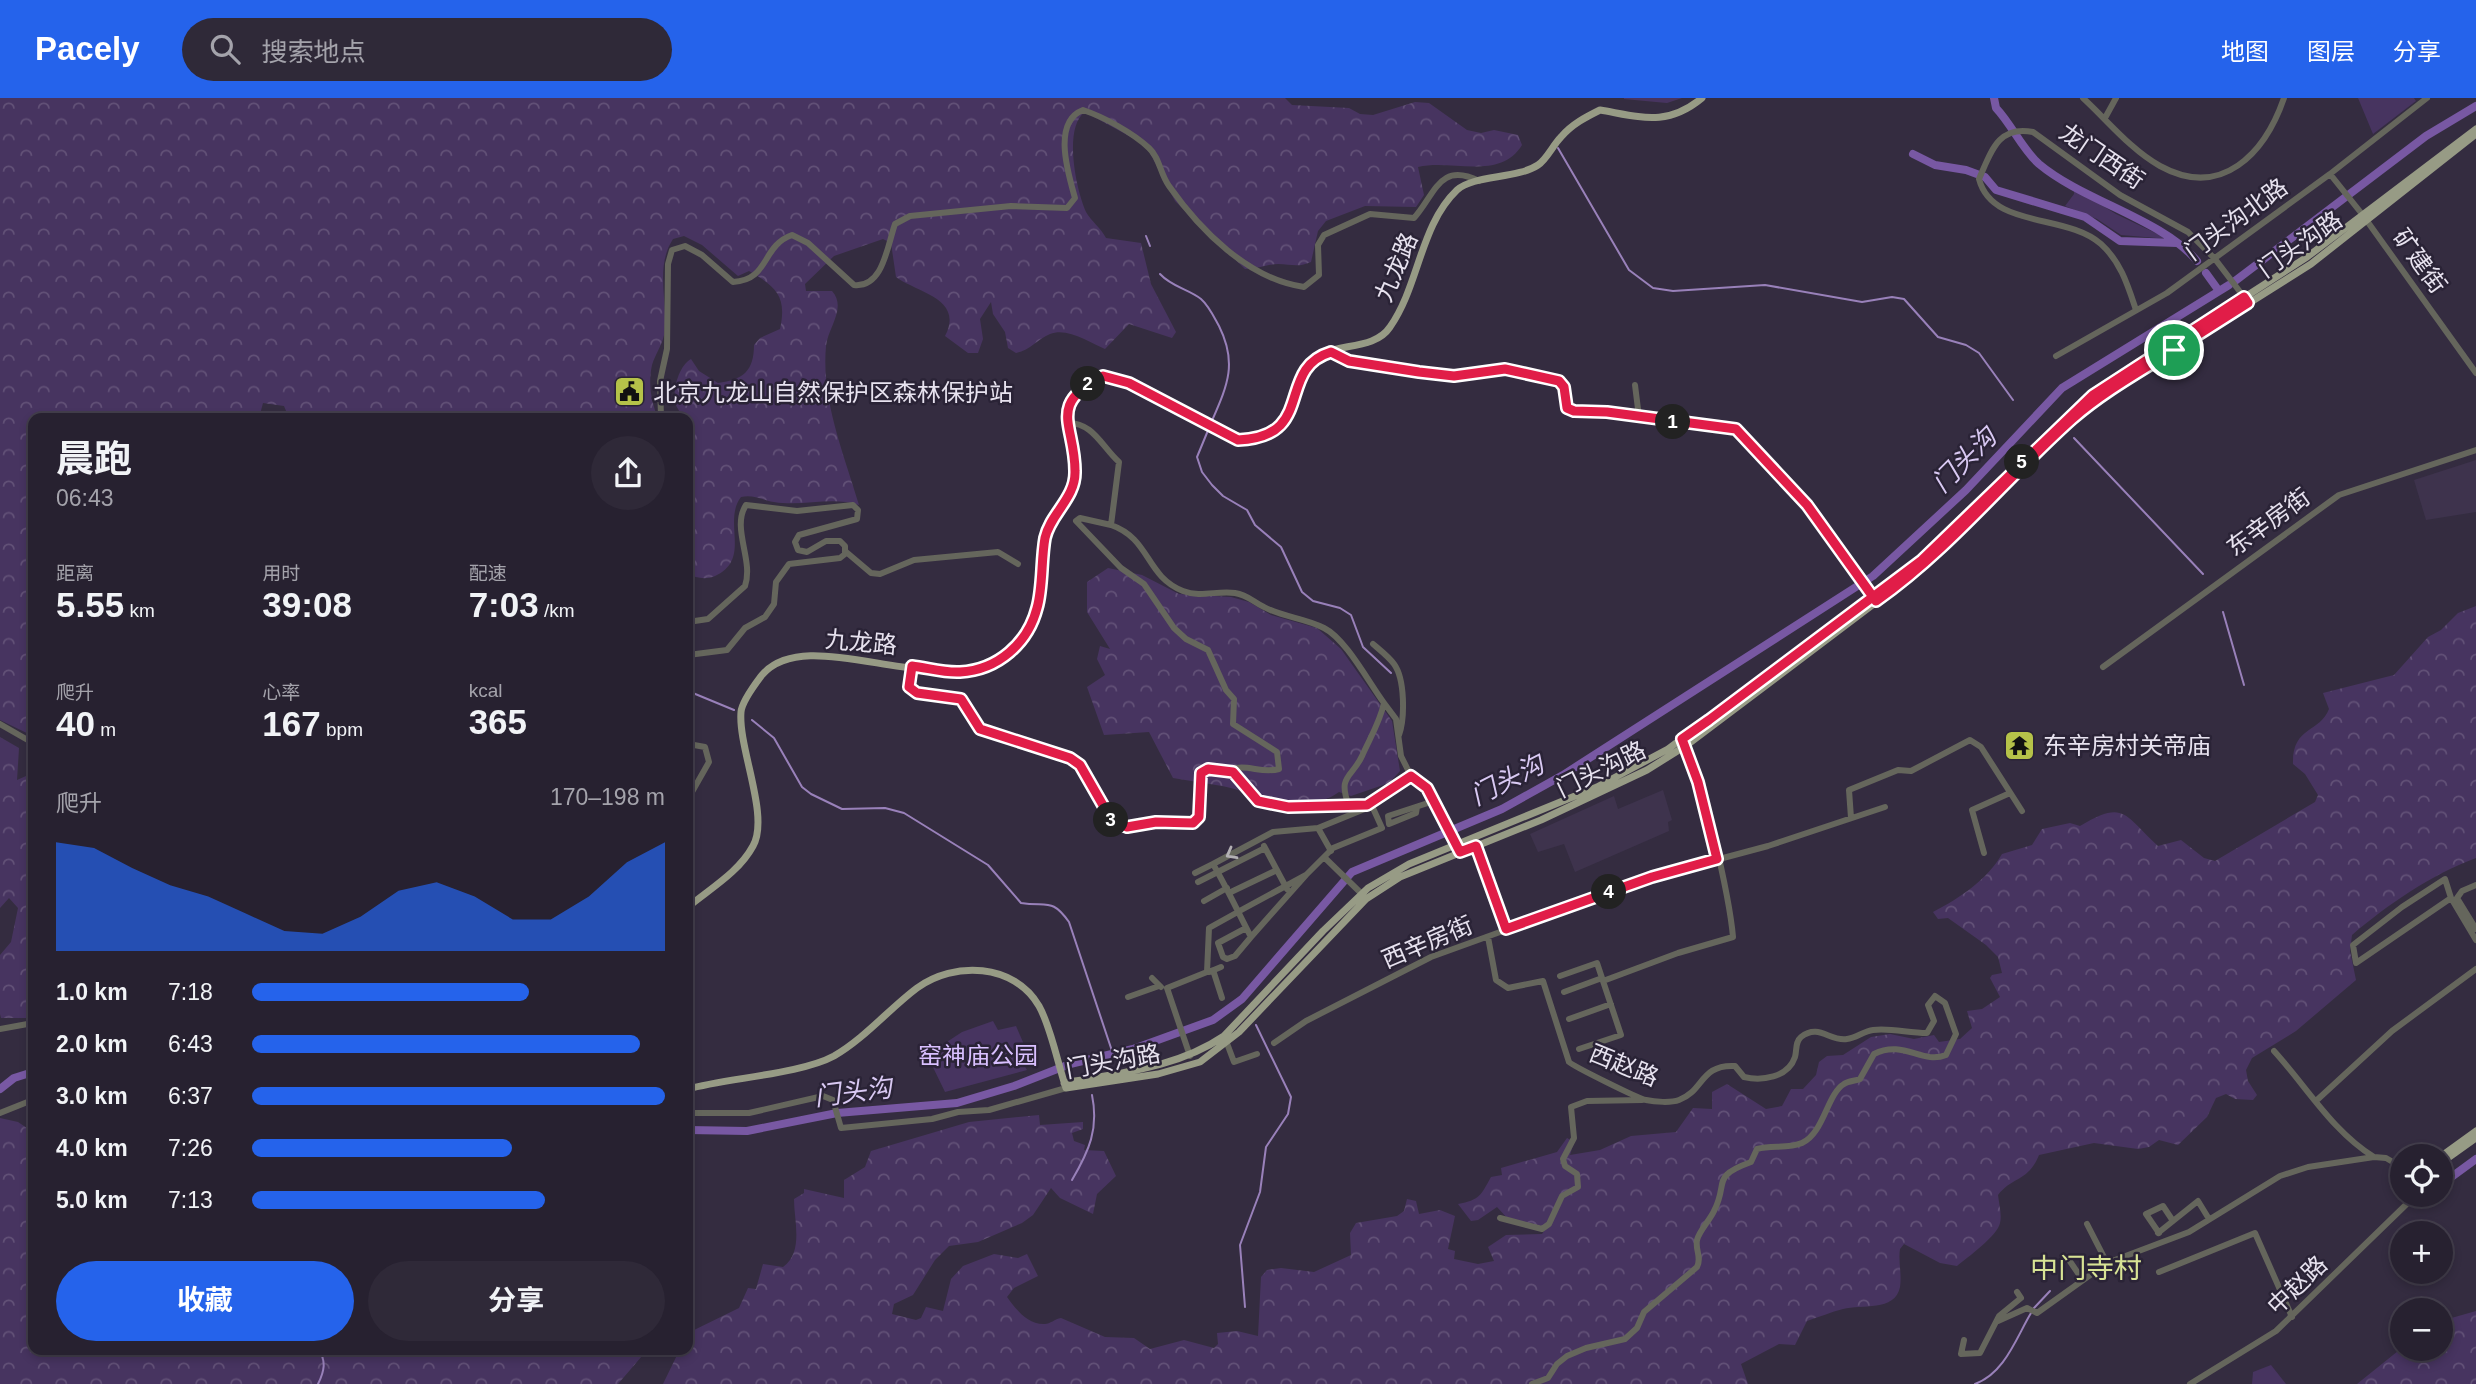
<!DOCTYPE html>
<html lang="zh">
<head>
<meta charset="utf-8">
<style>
	:root { --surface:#272130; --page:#2f2938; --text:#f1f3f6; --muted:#a4a3ab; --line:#433e4c; --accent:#2563eb }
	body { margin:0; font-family:Arial,"Noto Sans SC",sans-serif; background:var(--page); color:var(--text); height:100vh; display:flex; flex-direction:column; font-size:26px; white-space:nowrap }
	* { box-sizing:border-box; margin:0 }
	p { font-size:23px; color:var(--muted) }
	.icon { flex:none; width:38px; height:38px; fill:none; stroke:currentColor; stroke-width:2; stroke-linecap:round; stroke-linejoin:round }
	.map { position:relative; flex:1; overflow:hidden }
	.sheet { position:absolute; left:28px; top:315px; width:665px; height:942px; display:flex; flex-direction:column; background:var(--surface); border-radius:14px; box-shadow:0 4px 10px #0003,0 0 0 2px var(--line) }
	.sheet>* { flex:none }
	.buttons { position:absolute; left:2390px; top:1046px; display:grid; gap:14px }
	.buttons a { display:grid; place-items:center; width:63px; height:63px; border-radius:50%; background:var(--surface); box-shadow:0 4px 10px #0003,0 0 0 2px var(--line); font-size:35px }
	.pin { position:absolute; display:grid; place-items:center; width:60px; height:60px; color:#fff; margin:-30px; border:4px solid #fff; border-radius:50%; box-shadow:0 2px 7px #0007 }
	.km { position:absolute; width:35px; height:35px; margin:-18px; border-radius:50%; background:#222; color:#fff; font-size:19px; line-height:35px; text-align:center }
	.round { display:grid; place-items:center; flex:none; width:74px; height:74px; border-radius:37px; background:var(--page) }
	.summary { display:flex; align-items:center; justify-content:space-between; height:119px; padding:0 28px }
	h1 { font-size:38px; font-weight:700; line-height:52px }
	.stats { display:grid; grid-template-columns:repeat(3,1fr); gap:10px; height:119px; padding:7px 28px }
	.stats div { display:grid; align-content:center }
	.stats b { font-size:35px; font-weight:700 }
	.stats small { font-size:19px; font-weight:400 }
	.stats p { font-size:19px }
	.chart { height:196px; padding:14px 28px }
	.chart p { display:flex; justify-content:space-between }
	.chart svg { width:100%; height:126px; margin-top:7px; fill:var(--accent); opacity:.7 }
	.action { display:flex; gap:14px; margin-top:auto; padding:14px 28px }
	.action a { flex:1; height:80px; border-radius:42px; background:var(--accent); color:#fff; font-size:28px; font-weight:700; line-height:80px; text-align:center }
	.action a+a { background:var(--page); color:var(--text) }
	ul { padding:0 28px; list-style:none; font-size:23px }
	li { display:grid; grid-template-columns:112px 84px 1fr; align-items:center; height:52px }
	li i { height:18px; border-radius:9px; background:var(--accent) }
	header { display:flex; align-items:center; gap:42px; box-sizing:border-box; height:98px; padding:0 35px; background:var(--accent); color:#fff }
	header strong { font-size:33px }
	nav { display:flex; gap:38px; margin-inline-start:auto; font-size:24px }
	.search { width:490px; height:63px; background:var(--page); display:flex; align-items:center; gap:18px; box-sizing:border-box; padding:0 24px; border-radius:38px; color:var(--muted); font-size:26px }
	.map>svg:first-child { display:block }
	.built { fill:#3e334d }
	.forest { fill:url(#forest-crowns) }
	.green { fill:#473460 }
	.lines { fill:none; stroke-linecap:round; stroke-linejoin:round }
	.stream { stroke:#9981ba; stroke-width:2 }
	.river { stroke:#7858a3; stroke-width:8 }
	.minor { stroke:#65665c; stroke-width:6 }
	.major { stroke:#979b85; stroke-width:7 }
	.oneway { stroke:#b3b0b4 }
	.route-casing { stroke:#fff; stroke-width:14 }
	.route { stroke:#e11d48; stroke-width:9 }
	.labels { text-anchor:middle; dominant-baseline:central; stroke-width:5; stroke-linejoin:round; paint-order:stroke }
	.street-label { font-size:24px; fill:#e7e2ef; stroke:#2a2336 }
	.poi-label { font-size:24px; fill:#e7e2ef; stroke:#2a2336; text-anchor:start }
	.park-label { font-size:24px; fill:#d9c0ff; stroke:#2a2336 }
	.water-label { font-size:26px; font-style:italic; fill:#d9c9f3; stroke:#2a2336 }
	.quarter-label { font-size:28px; fill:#d8e395; stroke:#2a2336 }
</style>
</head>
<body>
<header>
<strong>Pacely</strong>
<div class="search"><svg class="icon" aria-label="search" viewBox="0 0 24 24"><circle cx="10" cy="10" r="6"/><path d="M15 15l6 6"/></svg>搜索地点</div>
<nav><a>地图</a><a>图层</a><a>分享</a></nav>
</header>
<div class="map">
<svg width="2476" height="1286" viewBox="0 0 2476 1286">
	<defs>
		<pattern id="forest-crowns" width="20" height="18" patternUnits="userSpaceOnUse" patternTransform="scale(1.75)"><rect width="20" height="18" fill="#473460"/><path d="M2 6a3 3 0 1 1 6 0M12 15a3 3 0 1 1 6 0" fill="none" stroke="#625177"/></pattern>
	</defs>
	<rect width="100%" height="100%" fill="#342c40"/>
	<path class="built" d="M2476,362V414L2426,422L2414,382Z
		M1663,692L1672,722L1668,724L1669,733L1575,774L1564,746L1538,754L1530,736L1614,698L1618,711Z"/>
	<path class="forest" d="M0,0H1285L1292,7L1349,10L1360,16L1373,17L1415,4L1429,5L1467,32L1481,35L1494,32L1518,37L1522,47C1500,83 1452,61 1418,69L1424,97L1416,109L1365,108L1326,123L1318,133L1311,164C1298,170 1291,166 1278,166C1269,166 1257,171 1245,171L1175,103L1150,55L1140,44L1085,14C1063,29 1076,92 1086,114C1091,123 1101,130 1106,140L1141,145L1151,186L1176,234L1172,240L1129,226L1105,251C1090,245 1068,229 1050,236C1037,241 1031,252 1016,255L1008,250L1005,234L993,216L991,204L980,221L983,241L978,255H968L945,238C965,200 915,194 896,179L891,145L883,141L834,158L805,186L806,193H832C847,210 828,229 826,248C821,302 844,356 859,407C831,398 803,409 774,404C762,402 753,396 741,399C722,424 752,461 715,478C706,482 696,480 688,476V350L691,337L688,320H683C681,315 676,309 675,304C673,290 679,268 691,261L699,273L718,285C743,282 754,273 754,247L760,240L780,231C787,199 777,189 749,173L738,178L702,147L684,138L673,141C654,170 669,205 664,237C662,247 655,257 652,267C648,286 651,303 658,320H289L284,308L263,305L259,320H33V638L0,622Z
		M1682,0L1667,5L1624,1V0Z
		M1108,470L1142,477L1179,496L1231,499L1249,504L1271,517L1317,530L1341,551L1392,623L1400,673L1389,685L1351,698L1339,694C1305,719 1257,695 1222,688C1206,685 1189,683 1173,680L1149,634L1104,637L1087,589L1105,577L1097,561L1100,548L1110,551L1087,514V484Z
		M2476,508V760C2432,776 2387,807 2352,837L2350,853L2356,882L2296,933L2252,960L2246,972L2248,983L2257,997L2253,1002L2235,1001L2226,996L2216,1000L2207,1019L2178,1047L2159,1042L2149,1049L2138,1051L2094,1045L2039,1057C2028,1084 2013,1078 1998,1097C1999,1106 2002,1117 2000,1125C1998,1137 1967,1160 1957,1168L1940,1165L1904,1146L1900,1151C1898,1163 1902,1176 1900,1189C1895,1214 1861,1206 1843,1211C1831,1214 1819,1219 1807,1223L1795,1247L1779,1246L1741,1266L1748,1286H663L680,1251H688V1235L739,1210L748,1190L756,1191L763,1166L783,1169C804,1154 794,1123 794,1101L804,1095V1091L844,1100V1082L865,1069L871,1053L969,1024L1039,1017L1040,1027L1083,1024V1031L1072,1035L1074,1043L1085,1047L1084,1052L1104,1053L1116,1078L1097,1096L1093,1116L1060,1100L1051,1090L1033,1117L1022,1125L978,1144L949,1148L935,1162L913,1197L894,1206L892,1216L916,1222L921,1220L926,1209L943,1213L951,1181L963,1168L994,1156L1018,1160L1027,1156L1038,1178L1014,1190L1007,1199C1016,1211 1027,1227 1045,1226C1050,1226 1055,1221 1061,1220L1105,1239L1134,1240L1150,1251L1184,1242L1214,1250L1218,1246L1217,1235L1237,1233L1258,1238L1261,1179L1267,1172L1281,1170L1314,1174L1351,1157L1350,1135L1356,1125L1397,1118L1404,1113L1407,1101L1416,1103L1419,1116L1440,1112L1455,1118L1448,1151L1455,1153L1454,1161L1478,1166L1494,1163L1488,1149L1506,1137L1542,1136L1545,1132L1509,1122L1497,1109L1478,1122L1471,1123L1458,1106C1480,1102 1481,1097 1491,1079L1502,1077L1501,1070L1557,1054L1567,1040L1574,1044L1570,1057L1600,1052L1631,1038L1676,1034L1693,1010L1712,1011V994L1727,986L1766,1011L1782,1008L1791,991H1803L1816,977L1819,964L1827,958L1843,957L1871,939L1890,936L1914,941L1934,937L1939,944L1960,941L1972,930L1967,913L1982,911L2000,899L1990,880L1992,877L2002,875L1998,859L1986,847L1948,820L1938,821L1933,814C1960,800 1987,782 2002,756L2032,747L2042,731L2070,725L2080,728C2125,701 2124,717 2158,748L2181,742L2204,760L2215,763L2315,704L2318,697L2305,676L2293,666C2292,628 2320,635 2329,611L2323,595L2394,577L2428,539L2441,532L2458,515Z
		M0,639L19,650L17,682L33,675V920H1L0,916V857L11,844L18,810L9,800L0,810Z
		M0,1020L18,1024L33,1034V1251H648L618,1286H0Z
		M2476,1213V1286H2357L2403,1249L2441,1251V1223Z"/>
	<path class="green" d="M2358,0H2414L2416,3L2373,36Z
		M2074,90L2116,116L2168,141L2121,137L2097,121L2065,108L2074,96Z
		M993,923L998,932L1016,928L1026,951L1019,958L1027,972L945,994L927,957L962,934Z
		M2271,1267L2286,1286H2252L2253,1274Z"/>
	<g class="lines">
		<path class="stream" d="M1558,50L1629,172L1653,190L1673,193L1765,187L1862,204L1892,199L1904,201L1938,239L1966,247L1979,255L2013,302
			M1146,138L1150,148
			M1160,176C1172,189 1188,191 1201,201C1209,208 1214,219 1219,228C1238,266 1227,288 1211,325
			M1209,330L1197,359L1202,374L1212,387L1223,398L1247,412L1255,427L1281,449L1302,494L1313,503L1340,510L1351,517L1363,549L1391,575
			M2074,340L2203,476
			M2223,514L2244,587
			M688,593L734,612
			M752,622L774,640L802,689L811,696L842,711L885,710L904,715L988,767L1021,805C1048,809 1052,800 1069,824L1113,956
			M1072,1082C1089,1053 1099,1031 1092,997
			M1245,1209L1240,1147L1260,1094L1266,1049L1288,1016L1291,999L1256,927
			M2034,1210L2050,1193
			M318,1286C324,1274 327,1263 318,1251
			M1975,1286C2005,1275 2016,1240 2031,1215"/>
		<path class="river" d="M1994,0L1996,10C2012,27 2022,51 2039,66C2083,103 2162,121 2197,163
			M1913,56L1935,67L1966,72L1985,79L1996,92L2085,119L2120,143L2177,145
			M2206,175L2219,193
			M2235,183L2426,38L2476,8
			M0,991L14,980L33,974
			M688,1032L747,1033L837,1015L957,1005L1014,988L1070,966L1133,951L1213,922L1242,901L1352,774L1502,711L1563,677L1873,478L1966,392L2062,290L2229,187
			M2446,1083L2476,1061"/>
		<path class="minor" d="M2083,0C2107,22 2131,52 2160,68C2222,102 2265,55 2284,0
			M2105,20L2116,0
			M2330,76L2362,116L2476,275
			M2136,212C2128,188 2121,164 2101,146C2066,115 1992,131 1979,81C1991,54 1998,27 2033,34L2120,97L2188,134L2215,161L2247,203
			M1331,254L1349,263L1419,274L1454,278L1505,270L1559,283L1564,289L1567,310L1574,313L1607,314L1736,331L1806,407L1874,501
			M2056,258L2167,195L2330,76L2427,0
			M1635,287L1639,319
			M661,320L660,283L667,251L668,166L672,152L685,148L702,157L733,184C770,182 761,148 792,137L808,145L854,187C883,190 887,149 895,126L910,118L1011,108L1067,110L1075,100C1068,75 1052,24 1083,12C1104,19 1133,35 1149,50C1160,60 1160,76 1169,88C1200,132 1248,181 1304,189L1319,177L1318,147L1324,137L1370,116L1414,120C1435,97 1439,63 1479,83
			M1067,325C1093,324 1102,349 1119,364L1111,427C1151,441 1145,478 1183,493C1201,500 1218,492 1235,495C1248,497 1253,504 1264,509C1282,519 1305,520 1324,530C1346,541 1369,585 1384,605C1380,624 1370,640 1362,658C1352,680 1337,677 1349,708
			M1111,427L1080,420L1076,423L1121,470L1144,486L1174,530L1186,541L1208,552L1226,592L1234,601L1233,626L1277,654L1279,671C1261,676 1246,665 1228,672
			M845,453L871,475L880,476L914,462L998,454L1018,466
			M688,524L708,521L745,488C754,462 731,430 746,407L797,413L853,407L858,412L857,421L799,437L795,444L798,452L807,454L826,443H840L845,448V456L840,460L789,466L776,484L774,506L765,519L745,530L727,552L688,557
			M1373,546C1380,552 1389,559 1394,566C1405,581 1405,620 1399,637
			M912,568L910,589L917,595L961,602L980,631L1070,659L1080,667L1112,723L1127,729L1156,724L1193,725L1199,719L1201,675L1208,671L1233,674L1258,703L1288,709L1367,707L1411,678L1427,690L1458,751
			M2103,569L2339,397L2476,352
			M1384,605L1396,621L1401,658L1411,678
			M0,626L33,645
			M688,701L709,664L705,649L694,647
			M1417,709L1416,715L1389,726L1388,718L1434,703
			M1851,720L1849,692L1898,672L1911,673L1970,642L1981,649L2022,713
			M1318,730L1331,753
			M1264,748L1287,791
			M1476,748L1506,831
			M1984,755L1972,712L2010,695
			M1324,759L1365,799
			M1195,775L1213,766
			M1198,784L1265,750
			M2476,787L2462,793L2457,800L2476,831
			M1231,794L1277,772
			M2451,800L2445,781L2402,809L2353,847L2356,865L2451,800L2476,842
			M1204,803L1227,790
			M1246,830L1218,845L1223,859L1227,861L1235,858L1251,839
			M1488,839L1496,882L1508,890L1543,883L1569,964C1573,968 1639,1001 1646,1002C1655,1004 1671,1005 1679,1002C1704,993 1700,966 1735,968L1744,979C1761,983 1788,980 1795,959C1797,952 1795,944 1801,939C1819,925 1830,944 1847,941C1856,940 1864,933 1873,932C1892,930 1908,935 1927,935L1934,923L1928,907L1935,898L1945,905L1956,936L1946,957C1922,967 1904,941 1874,956L1860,981C1855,983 1848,983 1844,986C1827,996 1824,1035 1802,1045C1788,1051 1772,1047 1757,1051L1751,1064C1710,1079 1729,1084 1714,1113C1710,1122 1699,1133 1697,1142C1695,1152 1702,1159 1697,1169L1644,1214L1637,1230L1625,1241L1586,1250L1567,1258L1557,1266L1548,1280L1532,1286
			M1213,872L1222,900
			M1209,874L1221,869
			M1560,878L1597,865L1621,937L1579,951
			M1152,880L1161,889
			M1603,883L1678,855L1733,839C1730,804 1701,666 1682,641
			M1564,894L1602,880
			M1128,899L1159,888
			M1569,921L1611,906
			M0,931L33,925
			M1225,940L1234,964L1257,956
			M1274,945L1306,923L1431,859L1652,779L1768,748L1885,709
			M2274,953C2307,989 2332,1033 2374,1059
			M1190,958L1167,890L1207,874L1209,830L1245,810L1306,777L1333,750L1382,730L1372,708L1318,730L1273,734L1213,766C1227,790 1238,814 1251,839L1306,777
			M30,961L33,971
			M2317,1002L2392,933L2476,871
			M0,1015L30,1003L33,996
			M688,1015H749L823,998L833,1002L841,1030L932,1021L958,1014L989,1012L1066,990
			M1500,1120L1542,1131L1549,1126L1562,1098L1578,1089L1577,1076L1565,1068L1563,1061L1574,1040L1571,1009L1587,1003L1642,1002
			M2087,1126L2107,1165
			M2158,1135L2198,1103L2209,1121
			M2159,1135L2146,1116L2163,1108L2173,1123
			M2067,1159L2082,1181
			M2159,1174L2255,1135L2292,1219
			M1998,1223L2027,1210L2037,1215L2107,1165L2189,1134L2280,1078L2308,1069L2374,1059L2386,1060L2403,1070
			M1964,1242L1961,1256L1980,1255L1999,1218L2021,1200L2017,1194
			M2190,1286L2276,1233L2416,1097"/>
		<path class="major" d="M2052,335L2093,297L2307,159L2476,31
			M688,809C711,790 739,774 753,748C770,718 738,650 741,614C742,603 756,585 762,577C815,516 972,629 1030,530C1043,508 1041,467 1045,442C1048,423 1067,409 1073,391C1080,366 1068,337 1067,312L1082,289L1103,278L1129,285L1238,342C1315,339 1276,285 1317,258C1338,245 1375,252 1390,229C1419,188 1420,127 1457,92C1473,77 1517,81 1538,67C1547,61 1553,47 1561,39C1572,26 1586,19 1600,12C1641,19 1667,29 1702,0
			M1064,985C1119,975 1177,970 1224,938L1323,833L1368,790L1409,766L1597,689L1668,651L1922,462L1991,395
			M688,991C727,980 801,976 834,958C865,940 889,911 917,890C954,863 1014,865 1039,908C1051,929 1058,967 1066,990L1158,976L1200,964L1239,934L1366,801L1400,779L1541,722L1647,672L1687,647L1928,465L2072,321L2100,299L2311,166L2476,36
			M2440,1059L2476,1033
			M2441,1065L2476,1040"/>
	</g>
	<defs><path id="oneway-chevron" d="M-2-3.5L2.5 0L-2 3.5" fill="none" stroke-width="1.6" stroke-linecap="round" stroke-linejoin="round" transform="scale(1.75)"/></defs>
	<use class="oneway" href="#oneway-chevron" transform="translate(1231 756) rotate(151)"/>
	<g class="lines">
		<defs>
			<path id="route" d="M2174,252C2139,274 2103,294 2072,321C2005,381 1950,451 1876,503L1807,407L1736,331L1607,314L1574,313L1567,310L1564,289L1559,283L1505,271L1454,278L1419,274L1349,263L1331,254C1275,271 1317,339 1238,342L1129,285L1103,278C1046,307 1075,326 1075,373C1076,400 1050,416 1045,440C1041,462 1043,490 1037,510C1028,545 998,572 960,574C945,575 928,570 912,568L909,589L917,595L961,601L980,631L1070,660L1080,667L1112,723L1127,729L1156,724L1193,725L1199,719L1201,675L1208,671L1233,674L1258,703L1288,709L1367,707L1411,678L1427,690L1460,754L1476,748L1506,831L1652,779L1717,761L1698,684L1682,641L1709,622L1922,462L2093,297L2244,199L2248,205L2174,252"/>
		</defs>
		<use href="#route" class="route-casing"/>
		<use href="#route" class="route"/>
	</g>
	<defs>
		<symbol id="civic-square" viewBox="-11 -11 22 22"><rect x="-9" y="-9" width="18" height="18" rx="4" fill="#b5c249" stroke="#2a2336"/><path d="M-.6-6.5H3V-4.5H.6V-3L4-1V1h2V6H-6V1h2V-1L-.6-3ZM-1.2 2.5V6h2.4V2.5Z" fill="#111"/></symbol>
		<symbol id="temple-square" viewBox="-11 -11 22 22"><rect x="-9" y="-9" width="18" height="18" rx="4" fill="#b5c249" stroke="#2a2336"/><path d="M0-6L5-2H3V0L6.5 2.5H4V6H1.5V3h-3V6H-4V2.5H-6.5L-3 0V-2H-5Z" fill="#111"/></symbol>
	</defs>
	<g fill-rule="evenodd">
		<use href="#civic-square" x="612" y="276" width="35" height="35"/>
		<use href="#temple-square" x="2002" y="630" width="35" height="35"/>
	</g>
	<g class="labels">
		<g class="street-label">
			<text transform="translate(2102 58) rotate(34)">龙门西街</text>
			<text transform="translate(2236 121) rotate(-36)">门头沟北路</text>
			<text transform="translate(2300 146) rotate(-35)">门头沟路</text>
			<text transform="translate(2420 163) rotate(54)">矿建街</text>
			<text transform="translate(1396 169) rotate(-67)">九龙路</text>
			<text transform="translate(2268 424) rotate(-36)">东辛房街</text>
			<text transform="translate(861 544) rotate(5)">九龙路</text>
			<text transform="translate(1601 671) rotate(-26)">门头沟路</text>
			<text transform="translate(1427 844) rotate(-23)">西辛房街</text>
			<text transform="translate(1113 963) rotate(-10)">门头沟路</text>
			<text transform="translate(1624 967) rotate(22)">西赵路</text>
			<text transform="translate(2297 1187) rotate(-44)">中赵路</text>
		</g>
		<g class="poi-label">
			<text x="653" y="294">北京九龙山自然保护区森林保护站</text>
			<text x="2043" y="647">东辛房村关帝庙</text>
		</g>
		<g class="park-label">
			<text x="978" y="957">窑神庙公园</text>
		</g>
		<g class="water-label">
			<text transform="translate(1964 362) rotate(-45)">门头沟</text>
			<text transform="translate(1507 682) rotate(-27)">门头沟</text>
			<text transform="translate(853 994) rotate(-7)">门头沟</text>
		</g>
		<g class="quarter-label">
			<text x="2086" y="1170">中门寺村</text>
		</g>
	</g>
</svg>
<div class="buttons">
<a><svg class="icon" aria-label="locate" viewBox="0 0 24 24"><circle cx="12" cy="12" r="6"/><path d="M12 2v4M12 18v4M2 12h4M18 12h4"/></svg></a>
<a>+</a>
<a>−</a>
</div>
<div class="pin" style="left:2174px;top:252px;background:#1e9e55"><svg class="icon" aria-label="arrive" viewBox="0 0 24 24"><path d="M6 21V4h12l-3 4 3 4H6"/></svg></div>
<b class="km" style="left:1673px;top:324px">1</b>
<b class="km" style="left:1088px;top:286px">2</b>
<b class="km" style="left:1111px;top:722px">3</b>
<b class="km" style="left:1609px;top:794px">4</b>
<b class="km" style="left:2022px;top:364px">5</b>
<section class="sheet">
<div class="summary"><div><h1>晨跑</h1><p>06:43</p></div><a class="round"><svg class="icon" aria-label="share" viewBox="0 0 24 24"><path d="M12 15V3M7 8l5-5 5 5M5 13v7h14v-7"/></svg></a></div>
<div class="stats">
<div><p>距离</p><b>5.55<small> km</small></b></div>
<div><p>用时</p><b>39:08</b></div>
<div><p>配速</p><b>7:03<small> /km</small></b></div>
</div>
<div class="stats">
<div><p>爬升</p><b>40<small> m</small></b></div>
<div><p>心率</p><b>167<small> bpm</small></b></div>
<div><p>kcal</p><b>365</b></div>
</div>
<div class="chart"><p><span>爬升</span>170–198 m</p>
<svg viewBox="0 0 160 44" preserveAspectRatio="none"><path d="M0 44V6L10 8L20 15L30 21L40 25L50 31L60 37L70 38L80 32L90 23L100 20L110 25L120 33L130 33L140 25L150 13L160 6V44z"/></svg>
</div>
<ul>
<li><b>1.0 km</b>7:18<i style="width:67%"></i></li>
<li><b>2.0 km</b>6:43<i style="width:94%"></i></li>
<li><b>3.0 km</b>6:37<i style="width:100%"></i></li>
<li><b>4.0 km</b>7:26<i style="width:63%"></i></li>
<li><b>5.0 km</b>7:13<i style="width:71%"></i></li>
</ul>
<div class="action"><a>收藏</a><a>分享</a></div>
</section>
</div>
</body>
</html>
